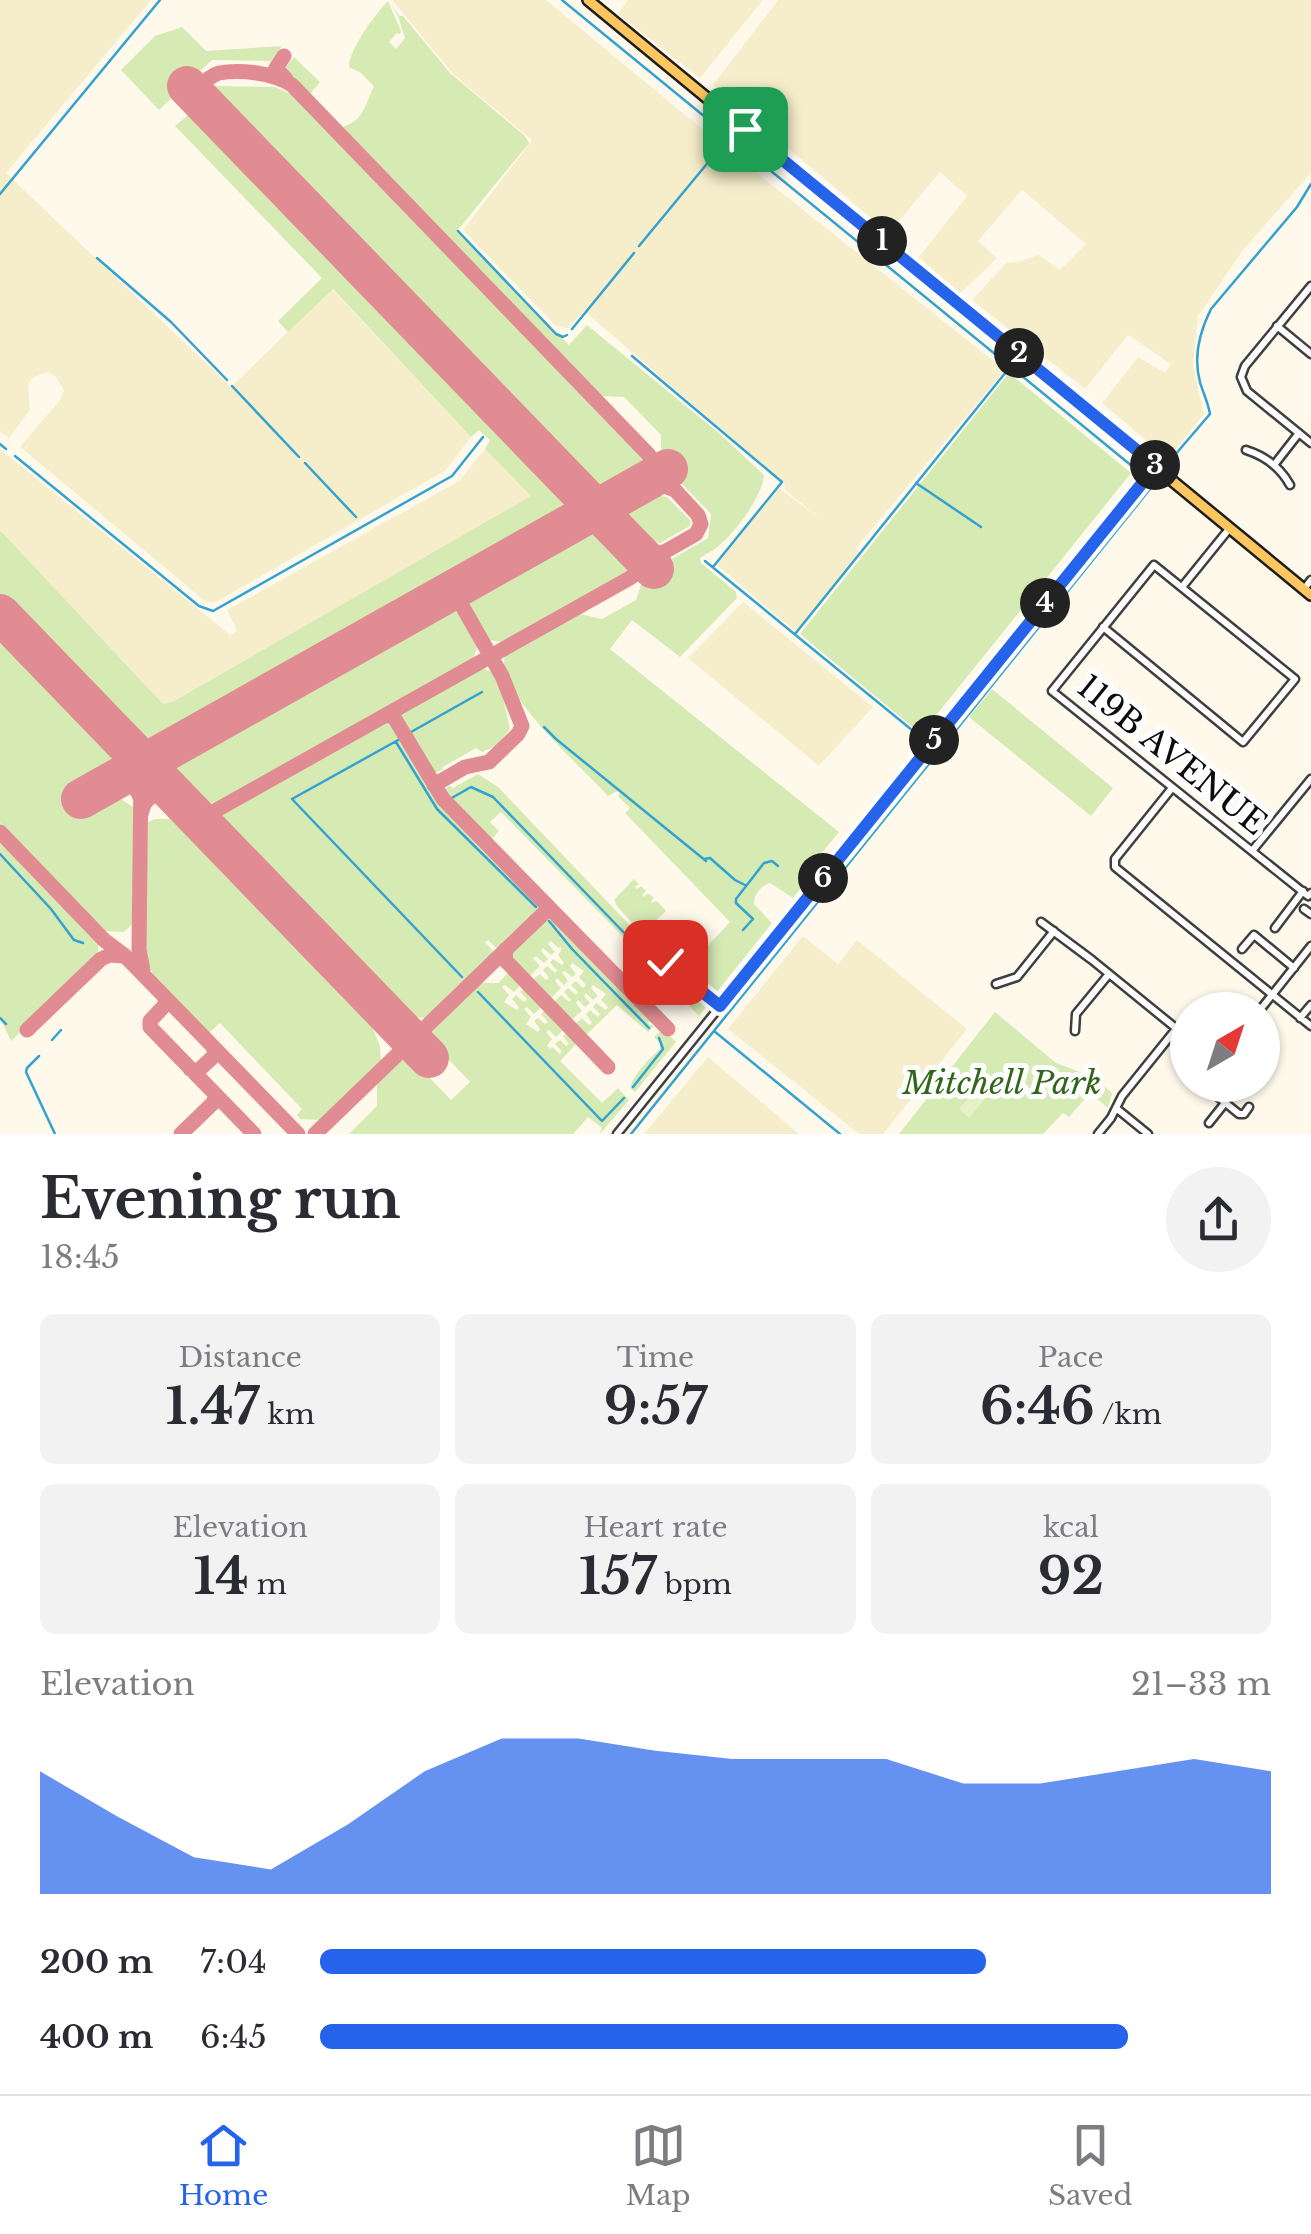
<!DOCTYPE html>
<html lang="en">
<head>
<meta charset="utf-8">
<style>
	:root { --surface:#fff; --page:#f2f2f3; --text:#2b2b33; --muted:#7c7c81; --line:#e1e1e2; --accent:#2563eb }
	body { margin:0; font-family:"Libre Baskerville",serif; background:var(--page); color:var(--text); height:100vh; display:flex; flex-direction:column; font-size:38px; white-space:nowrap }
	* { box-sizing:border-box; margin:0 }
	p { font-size:32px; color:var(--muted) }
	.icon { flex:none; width:55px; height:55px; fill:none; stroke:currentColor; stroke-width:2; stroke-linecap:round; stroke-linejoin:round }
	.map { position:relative; height:1134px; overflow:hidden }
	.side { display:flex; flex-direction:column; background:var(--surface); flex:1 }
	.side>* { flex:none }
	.needle { width:65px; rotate:39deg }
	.tools { position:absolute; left:1170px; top:992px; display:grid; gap:20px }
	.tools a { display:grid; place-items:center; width:110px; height:110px; border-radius:50%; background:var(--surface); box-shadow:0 2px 8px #0004; font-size:50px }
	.pin { position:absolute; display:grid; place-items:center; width:85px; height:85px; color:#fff; margin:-42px; border-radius:20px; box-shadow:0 5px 15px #0006 }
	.km { position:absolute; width:50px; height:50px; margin:-25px; border-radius:50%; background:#222; color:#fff; font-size:28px; line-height:50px; text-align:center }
	.round { display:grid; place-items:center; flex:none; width:105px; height:105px; border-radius:52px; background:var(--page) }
	.summary { display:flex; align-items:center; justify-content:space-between; height:170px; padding:0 40px }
	h1 { font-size:55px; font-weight:700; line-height:75px }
	.metrics { display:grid; grid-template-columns:repeat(3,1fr); gap:15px; height:170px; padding:10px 40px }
	.metrics div { display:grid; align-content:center; border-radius:15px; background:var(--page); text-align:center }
	.metrics b { font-size:50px; font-weight:700 }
	.metrics small { font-size:28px; font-weight:400 }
	.metrics p { font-size:28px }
	.chart { height:280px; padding:20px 40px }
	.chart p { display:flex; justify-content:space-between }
	.chart svg { width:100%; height:180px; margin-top:10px; fill:var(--accent); opacity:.7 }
	ul { padding:0 40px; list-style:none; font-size:32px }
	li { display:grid; grid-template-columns:160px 120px 1fr; align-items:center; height:75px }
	li i { height:25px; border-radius:12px; background:var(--accent) }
	.dock { display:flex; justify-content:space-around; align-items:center; height:140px; border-top:2px solid var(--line); background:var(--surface); font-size:28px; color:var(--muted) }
	.dock a { display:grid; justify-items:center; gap:5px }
	.dock .on { color:var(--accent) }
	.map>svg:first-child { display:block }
	.farmland { fill:#f6eecb }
	.green { fill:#d6eab4 }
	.pitch { fill:#e7f1c7 }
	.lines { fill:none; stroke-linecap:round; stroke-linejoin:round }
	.stream { stroke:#33a2d1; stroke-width:2.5 }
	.taxiway { stroke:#e08c92; stroke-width:15 }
	.runway { stroke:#e08c92; stroke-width:40 }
	.minor-casing { stroke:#3f3f3f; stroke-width:11 }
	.major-casing { stroke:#1d1d1d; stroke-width:14 }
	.minor { stroke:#fff; stroke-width:6 }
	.major { stroke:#fdc65e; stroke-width:9 }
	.route-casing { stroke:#fff; stroke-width:20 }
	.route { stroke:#2563eb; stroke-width:12 }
	.labels { text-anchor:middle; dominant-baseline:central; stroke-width:10; stroke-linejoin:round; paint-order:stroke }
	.street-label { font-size:32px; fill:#0c0c0c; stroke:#fff }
	.park-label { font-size:32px; font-style:italic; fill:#32661b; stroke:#fff }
</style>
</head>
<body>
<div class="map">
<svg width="1311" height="1134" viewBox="0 0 1311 1134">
	<rect width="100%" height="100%" fill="#fff9ec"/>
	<path class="farmland" d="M0,0H151L6,173L231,387L332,289L471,437L446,470L214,603L205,601L20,447L60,400L64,390L55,376L48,372L33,377L28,385L30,410L9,438L0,431Z
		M392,0H546L729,151L1005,370L856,548L859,552L797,633L717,565L779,488L822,520L785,490L784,483L584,311L568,328L555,325L463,230L532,140L454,75Z
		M628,0H763L700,78L618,14Z
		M778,0H1311V173L1243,250L1198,316L1193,365L1204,414L1168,459L1102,403L1138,357L1165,373L1171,364L1128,335L1085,389L972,300L1006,263L1017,262L1039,255L1060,270L1086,244L1022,190L978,241L997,258L959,295L919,257L967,196L940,172L889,233L713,85Z
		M0,449L230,635L237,631L227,610L459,481L485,449L531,496L174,701L163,704L0,530Z
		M743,602L873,707L819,766L688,658Z
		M803,936L838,964L857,940L967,1029L883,1134H859L728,1029Z
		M708,1057L799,1134H800H644Z"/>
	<path class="green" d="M388,1L401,31L400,34L397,33L389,42L396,49L405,38L398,16L391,5L400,16H403L450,73L525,136L529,143L457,231L569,345L587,325L720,434L764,475C763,495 736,531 721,544C715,550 707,553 700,558L701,563L736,592L737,598L680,657L632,620L610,649L839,832L802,877L807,881L793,898L770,883C761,886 754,894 754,904L772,923L712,998L676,969L679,964L674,958L681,951V945L691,937L693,939L690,944L700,954L730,922L625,813L630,808L618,796L620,793L617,791L608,796C579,765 522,714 506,676C503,669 504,661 505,653L576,613L602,619L636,600L644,575L649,579L663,564L708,538L711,514L676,478L666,460L661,461V435L624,397L598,396L341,131L344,126C364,121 366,102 374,86L361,73L349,67C349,50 375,14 388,1Z
		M182,27L206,51L282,46L271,61L212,60L159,110L121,70L155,36Z
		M294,57L320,82L310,94L307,95L283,71Z
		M214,86L275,87L298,97L645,456L642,472L598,498L210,96Z
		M195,109L580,507L155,746L146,745L0,595V530L163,704L174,701L531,496L485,449L490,440L479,430L471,437L333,289L288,332L278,321L322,278L175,126Z
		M1009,373L1131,473L921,734L800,634Z
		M646,494L667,497L691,521L690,526L660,543L639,540L612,512Z
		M594,523L630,560L627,575L505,643L486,639L469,608L474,590Z
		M443,607L461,613L478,643L473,661L219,804L201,803L168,769L170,760Z
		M0,633L125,763L76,790L86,807L111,793L135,808L133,923L124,932L104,931L0,823Z
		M480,667L492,672L499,679L510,729L496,746L482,752L476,748L443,767L442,770L431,774L402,724L400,713Z
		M992,689L1113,788L1091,816L969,717Z
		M387,719L395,725L437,797L490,850L488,853L540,906L497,949L488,940L485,942L494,952L426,1018L408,1017L220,822L223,811Z
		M478,774L498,787L640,936L631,945L501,812L490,822L499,831L490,841L442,793L449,785L453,788Z
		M155,819H180L366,1012L380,1046L381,1061L321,1120L300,1119L297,1115L302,1109L220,1023L209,1033L153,975L145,953L148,822Z
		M0,842L98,943V957L11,1041L0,1018Z
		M634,879L639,884L635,887L637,889L641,886L646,891L642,895L644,897L648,893L654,898L650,903L657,901L666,911L642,934L617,906L614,900Z
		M551,918L650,1021L648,1024L654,1026L648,1032L617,1005L585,1036L575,1024L582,1018L589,1025L592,1023L586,1014L590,1010L598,1017L600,1014L593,1007L596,1003L606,1010L608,1007L601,1000L606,994L593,985L591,988L598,996L593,1000L586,993L584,996L590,1003L585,1007L578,1000L576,1003L582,1011L570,1021L554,1002L561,995L569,1002L571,1000L564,992L568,988L576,995L578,992L571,985L576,981L583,988L586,985L579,977L584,971L572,963L570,966L576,974L572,977L565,971L562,972L568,981L564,985L557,978L555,981L561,988L550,999L532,980L540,974L546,980L549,978L543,970L547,966L555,973L557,970L550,963L553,959L562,965L564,963L558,955L562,949L560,947L558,948L551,941L548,944L555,952L551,955L543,948L541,951L548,959L544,963L536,956L533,958L540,966L529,977L509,957L546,919Z
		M643,949L658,967L664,965L709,1003L699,1016L644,959L645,955H638Z
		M510,971L522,984L514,992L505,985L502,987L509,995L504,1002L517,1010L519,1007L512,999L516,995L524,1002L527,999L520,992L525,987L543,1006L534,1014L527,1007L524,1009L531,1017L526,1024L538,1032L540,1029L534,1021L538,1018L545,1024L548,1022L541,1014L546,1009L565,1028L556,1037L549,1030L546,1032L552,1039L547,1046L550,1049L552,1047L560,1054L562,1051L555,1044L560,1040L566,1046L569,1044L563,1036L568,1031L578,1042L560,1061L602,1103L618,1088L629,1100L600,1134L602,1128L588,1117L573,1134H349L377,1106V1083L407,1054L451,1100L470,1082L427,1037L480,983H498Z
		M995,1012L1056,1063L1093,1077L1112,1093L1108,1108L1090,1093L1069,1117L1063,1113L1043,1134H899Z
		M663,1029L676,1042L635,1092L630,1088C634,1073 650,1058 660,1049V1043L654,1037Z"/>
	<path class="pitch" d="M978,1085L989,1094L969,1118L959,1109Z"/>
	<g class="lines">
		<path class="stream" d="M562,0L1138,471
			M0,194L160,0
			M458,231L556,334L563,337L567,335
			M639,246L720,148
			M97,258L171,322L227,380
			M572,329L634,253
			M632,356L782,482L713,567
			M232,386L299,457
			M0,444L6,449
			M15,456L199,606L213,611L452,476L483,437
			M305,463L356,517
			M1168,463L1210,414C1208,402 1203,393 1200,382C1193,357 1200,331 1211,309L1297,207L1311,184
			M916,483L981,527
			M705,561L918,735
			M795,634L1010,367
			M544,727L556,739L706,861
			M411,732L482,692
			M400,739L292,799L462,977
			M396,742L437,809L536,907
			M450,799L471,787L493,797L633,942
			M0,854L51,909L74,940L83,943
			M704,859L710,858L735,880L745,885
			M549,921L572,949L649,1028
			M743,930L753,919L736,903V899L764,863L772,861L778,866
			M478,992L602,1121L624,1098
			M0,1018L6,1024
			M714,1031L840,1134
			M52,1040L61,1030
			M39,1056L27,1068L26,1072L55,1134
			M633,1087L663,1049L659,1038
			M631,1134L1154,484L1152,482"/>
		<path class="taxiway" d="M284,56L276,68L286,79
			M641,485L658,483L674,490
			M630,545L647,554L665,552
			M385,716L391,715L395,719L443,799L668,1029
			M127,745L136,757L141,773L139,950L143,970
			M143,780L151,764L166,751
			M106,784C122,778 136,783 141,800
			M434,785L465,767L489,762L518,734L522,726L502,676L453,590
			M141,814C143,805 146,799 155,795C174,786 182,808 197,813C204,815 207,814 213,812L630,578L666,551L696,534L701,524L698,515L674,489L648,454L292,85C274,73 240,69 219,73C211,75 205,82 199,88V96L202,102
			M0,832L104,940L124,955L298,1134
			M506,949L505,960L608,1067
			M164,996L166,1004L150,1021V1027L254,1134
			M27,1030L101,959L110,955L123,956
			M190,1069L194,1071L200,1069L215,1055L213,1047
			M181,1134L213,1103L215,1097L214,1093
			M315,1134L546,911V904"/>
		<path class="runway" d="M187,86L654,569
			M0,614L429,1058
			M81,799L668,469"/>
		<defs>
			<path id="minor" d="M1311,286L1245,366L1241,377L1247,391L1311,443
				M1277,326L1311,354
				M1246,450C1265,456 1280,467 1290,485
				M1274,465L1299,433
				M1182,587L1229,529
				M1304,589L1311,580
				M1103,627L1243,742L1295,679L1154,565L1052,691L1308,896L1311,893
				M1172,788L1115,859V867L1311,1026
				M1252,851L1311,779
				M1304,909L1311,914
				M1041,922L1092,960L1188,1038
				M1275,928L1303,891
				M641,935L673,970L720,1006
				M1242,949L1254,935L1294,968
				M996,984L1017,977L1054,931
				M1260,1010L1311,946
				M1300,1018L1311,1005
				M1075,1031L1076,1014L1109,974
				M1217,1085V1096L1239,1114H1244L1249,1107
				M1116,1108L1148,1134
				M1209,1123L1225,1103
				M617,1134L1156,466
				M1098,1134L1111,1118L1122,1096L1176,1029"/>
			<path id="major" d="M588,0L1311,595"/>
		</defs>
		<use href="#minor" class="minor-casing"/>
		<use href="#major" class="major-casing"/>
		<use href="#minor" class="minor"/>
		<use href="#major" class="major"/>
	</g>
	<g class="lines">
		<defs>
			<path id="route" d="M665,962L720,1006L1156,466L745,129"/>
		</defs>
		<use href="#route" class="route-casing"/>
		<use href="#route" class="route"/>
	</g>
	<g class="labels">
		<g class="street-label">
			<text transform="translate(1172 755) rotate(39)">119B AVENUE</text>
		</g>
		<g class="park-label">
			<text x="1002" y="1083">Mitchell Park</text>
		</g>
	</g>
</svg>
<div class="tools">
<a><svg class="needle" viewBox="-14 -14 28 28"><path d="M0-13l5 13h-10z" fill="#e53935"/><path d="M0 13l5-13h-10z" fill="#7c7c81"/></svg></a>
</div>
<div class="pin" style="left:745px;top:129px;background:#1e9e55"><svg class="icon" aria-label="arrive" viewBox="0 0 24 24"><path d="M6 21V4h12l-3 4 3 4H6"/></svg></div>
<div class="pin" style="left:665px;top:962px;background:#d93025"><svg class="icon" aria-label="check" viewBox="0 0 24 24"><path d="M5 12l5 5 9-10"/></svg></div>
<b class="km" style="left:882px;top:241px">1</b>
<b class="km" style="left:1019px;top:353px">2</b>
<b class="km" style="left:1155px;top:465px">3</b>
<b class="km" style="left:1045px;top:603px">4</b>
<b class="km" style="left:934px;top:740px">5</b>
<b class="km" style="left:823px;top:878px">6</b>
</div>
<section class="side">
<div class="summary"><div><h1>Evening run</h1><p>18:45</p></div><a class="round"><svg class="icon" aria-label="share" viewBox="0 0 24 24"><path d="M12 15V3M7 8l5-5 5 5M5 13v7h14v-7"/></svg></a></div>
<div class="metrics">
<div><p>Distance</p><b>1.47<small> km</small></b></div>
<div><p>Time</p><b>9:57</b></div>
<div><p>Pace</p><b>6:46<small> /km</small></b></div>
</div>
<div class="metrics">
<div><p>Elevation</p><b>14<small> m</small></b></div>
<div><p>Heart rate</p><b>157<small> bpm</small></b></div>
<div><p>kcal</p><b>92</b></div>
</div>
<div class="chart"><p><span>Elevation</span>21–33 m</p>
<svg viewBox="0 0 160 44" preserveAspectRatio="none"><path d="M0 44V14L10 25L20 35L30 38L40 27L50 14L60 6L70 6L80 9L90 11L100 11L110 11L120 17L130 17L140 14L150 11L160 14V44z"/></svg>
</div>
<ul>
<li><b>200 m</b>7:04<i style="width:70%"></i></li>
<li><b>400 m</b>6:45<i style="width:85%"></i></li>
</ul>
</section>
<nav class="dock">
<a class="on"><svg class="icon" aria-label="home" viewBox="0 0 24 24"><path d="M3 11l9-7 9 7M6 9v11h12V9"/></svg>Home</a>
<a><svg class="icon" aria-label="map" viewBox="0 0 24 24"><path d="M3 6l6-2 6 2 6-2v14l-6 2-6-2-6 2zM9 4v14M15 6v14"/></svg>Map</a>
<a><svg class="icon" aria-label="saved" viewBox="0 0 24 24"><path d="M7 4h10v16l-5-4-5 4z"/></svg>Saved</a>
</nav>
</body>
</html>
